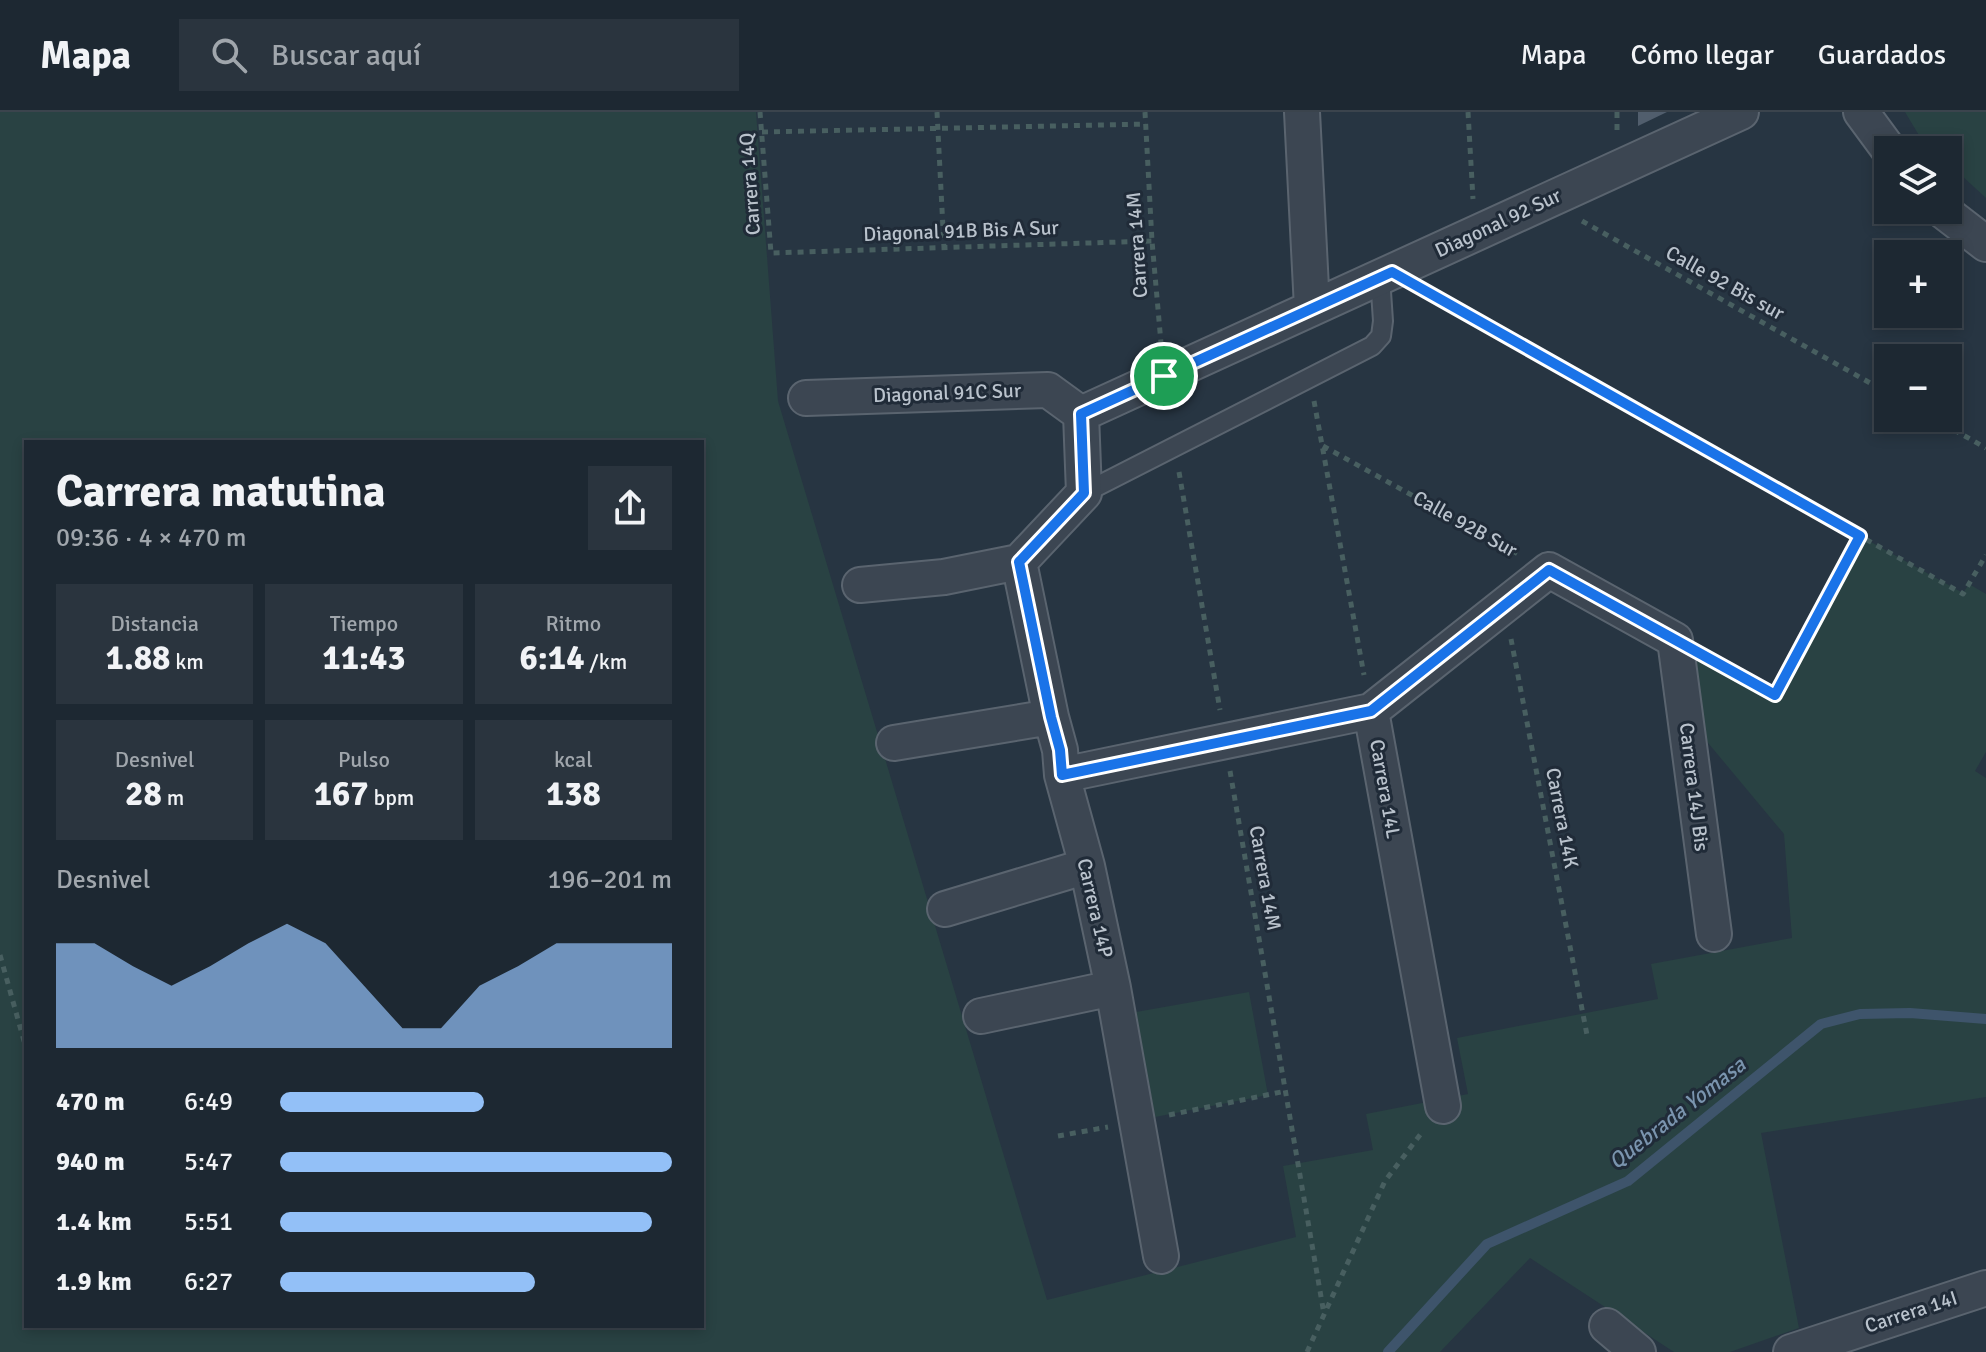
<!DOCTYPE html>
<html lang="es">
<head>
<meta charset="utf-8">
<style>
	:root { --surface:#1d2832; --page:#2a343e; --text:#f1f3f6; --muted:#a0a6ac; --line:#3b444d; --accent:#93c0f7 }
	body { margin:0; font-family:Signika,sans-serif; background:var(--page); color:var(--text); height:100vh; display:flex; flex-direction:column; font-size:30px; white-space:nowrap }
	* { box-sizing:border-box; margin:0 }
	p { font-size:26px; color:var(--muted) }
	.icon { flex:none; width:44px; height:44px; fill:none; stroke:currentColor; stroke-width:2; stroke-linecap:round; stroke-linejoin:round }
	.map { position:relative; flex:1; overflow:hidden }
	.details { position:absolute; left:24px; top:328px; width:680px; height:888px; display:flex; flex-direction:column; background:var(--surface); border-radius:0px; box-shadow:0 4px 12px #0003,0 0 0 2px var(--line) }
	.details>* { flex:none }
	.controls { position:absolute; left:1874px; top:24px; display:grid; gap:16px }
	.controls a { display:grid; place-items:center; width:88px; height:88px; border-radius:0px; background:var(--surface); box-shadow:0 4px 12px #0003,0 0 0 2px var(--line); font-size:40px }
	.pin { position:absolute; display:grid; place-items:center; width:68px; height:68px; color:#fff; margin:-34px; border:4px solid #fff; border-radius:50%; box-shadow:0 2px 8px #0007 }
	.round { display:grid; place-items:center; flex:none; width:84px; height:84px; border-radius:0px; background:var(--page) }
	.headline { display:flex; align-items:center; justify-content:space-between; height:136px; padding:0 32px }
	h1 { font-size:44px; font-weight:700; line-height:60px }
	.metrics { display:grid; grid-template-columns:repeat(3,1fr); gap:12px; height:136px; padding:8px 32px }
	.metrics div { display:grid; align-content:center; border-radius:0px; background:var(--page); text-align:center }
	.metrics b { font-size:34px; font-weight:700 }
	.metrics small { font-size:22px; font-weight:400 }
	.metrics p { font-size:22px }
	.chart { height:224px; padding:16px 32px }
	.chart p { display:flex; justify-content:space-between }
	.chart svg { width:100%; height:144px; margin-top:8px; fill:var(--accent); opacity:.7 }
	ul { padding:0 32px; list-style:none; font-size:26px }
	li { display:grid; grid-template-columns:128px 96px 1fr; align-items:center; height:60px }
	li i { height:20px; border-radius:10px; background:var(--accent) }
	header { display:flex; align-items:center; gap:48px; box-sizing:border-box; height:112px; padding:0 40px; background:var(--surface); border-bottom:2px solid var(--line) }
	header strong { font-size:38px }
	nav { display:flex; gap:44px; margin-inline-start:auto; font-size:28px }
	.search { width:560px; height:72px; background:var(--page); display:flex; align-items:center; gap:20px; box-sizing:border-box; padding:0 28px; border-radius:0px; color:var(--muted); font-size:30px }
	.map>svg:first-child { display:block }
	.green { fill:#294243; fill-rule:evenodd }
	.lines { fill:none; stroke-linecap:round; stroke-linejoin:round }
	.stream { stroke:#3e546b; stroke-width:10 }
	.building { fill:#515e6d }
	.service-casing { stroke:#5a646f; stroke-width:22 }
	.minor-casing { stroke:#5a646f; stroke-width:38 }
	.path { stroke:#485f60; stroke-width:5; stroke-dasharray:6 6; stroke-linecap:butt }
	.service { stroke:#3c4652; stroke-width:18 }
	.minor { stroke:#3c4652; stroke-width:34 }
	.route-casing { stroke:#fff; stroke-width:16 }
	.route { stroke:#1a73e8; stroke-width:10 }
	.labels { text-anchor:middle; dominant-baseline:central; stroke-width:6; stroke-linejoin:round; paint-order:stroke }
	.street-label { font-size:20px; fill:#b9c2cc; stroke:#202b38 }
	.water-label { font-size:22px; font-style:italic; fill:#7a94ae; stroke:#202b38 }
</style>
</head>
<body>
<header>
<strong>Mapa</strong>
<div class="search"><svg class="icon" aria-label="search" viewBox="0 0 24 24"><circle cx="10" cy="10" r="6"/><path d="M15 15l6 6"/></svg>Buscar aquí</div>
<nav><a>Mapa</a><a>Cómo llegar</a><a>Guardados</a></nav>
</header>
<div class="map">
<svg width="1986" height="1240" viewBox="0 0 1986 1240">
	<rect width="100%" height="100%" fill="#273542"/>
	<path class="green" d="M0,0H756L778,289L1047,1188L1296,1125L1283,1054L1373,1038L1366,1002L1468,982L1457,926L1658,887L1651,852L1792,826L1784,722L1699,620L1691,537L1775,583L1860,424L1963,481L1969,472L1986,482V640L1975,659L1986,666V985L1761,1021L1799,1216L1730,1240H1674L1530,1146L1440,1240H0ZM26,330H702V1214H26Z
		M1905,0H1986V86L1948,51V38H1934L1920,25Z
		M1249,880L1268,983L1155,1005L1136,900Z"/>
	<g class="lines">
		<path class="stream" d="M1388,1240L1487,1132L1628,1069L1821,912L1860,902L1910,901L1986,907"/>
	</g>
	<path class="building" d="M1638,0H1667L1638,14Z"/>
	<g class="lines">
		<defs>
			<path id="service" d="M1084,381L1372,234L1381,224L1383,209L1380,165"/>
			<path id="minor" d="M1302,0L1312,196
				M1861,0L1889,38
				M1942,98L1986,132
				M806,286L1048,278L1081,302
				M1081,302L1741,0
				M1019,450L1051,605L1060,638L1062,663L1087,754L1113,876L1161,1144
				M860,473L944,465L1019,450L1084,381L1081,302
				M1371,599L1443,994
				M894,631L1051,605
				M1062,663L1371,599L1549,458L1675,528L1714,822
				M945,797L1087,754
				M981,904L1113,876
				M1607,1214L1638,1240
				M1791,1240L1986,1176"/>
		</defs>
		<use href="#service" class="service-casing"/>
		<use href="#minor" class="minor-casing"/>
		<path class="path" d="M760,0L771,141L1152,129
			M937,0L944,136
			M1145,0L1152,129L1161,231
			M1468,0L1473,87
			M1617,0V23
			M762,20L1146,12
			M1582,109L1888,281
			M1427,180L1963,482L1986,443
			M1314,289L1364,563
			M1933,306L1986,336
			M1323,334L1520,443
			M1179,360L1220,598
			M1511,527L1587,923
			M1711,548L1775,583L1860,424
			M1230,659L1324,1202
			M0,843L24,929L26,932
			M1169,1003L1286,979
			M1058,1024L1108,1015
			M1307,1240L1385,1069L1423,1019"/>
		<use href="#service" class="service"/>
		<use href="#minor" class="minor"/>
	</g>
	<g class="lines">
		<defs>
			<path id="route" d="M1392,160L1860,424L1775,583L1549,458L1371,599L1062,663L1060,638L1051,605L1019,450L1084,381L1081,302Z"/>
		</defs>
		<use href="#route" class="route-casing"/>
		<use href="#route" class="route"/>
	</g>
	<g class="labels">
		<g class="street-label">
			<text transform="translate(750 72) rotate(-94)">Carrera 14Q</text>
			<text transform="translate(1498 111) rotate(-25)">Diagonal 92 Sur</text>
			<text transform="translate(961 119) rotate(-2)">Diagonal 91B Bis A Sur</text>
			<text transform="translate(1137 133) rotate(-94)">Carrera 14M</text>
			<text transform="translate(1725 171) rotate(29)">Calle 92 Bis sur</text>
			<text transform="translate(947 281) rotate(-2)">Diagonal 91C Sur</text>
			<text transform="translate(1465 412) rotate(29)">Calle 92B Sur</text>
			<text transform="translate(1694 675) rotate(83)">Carrera 14J Bis</text>
			<text transform="translate(1385 677) rotate(80)">Carrera 14L</text>
			<text transform="translate(1562 706) rotate(79)">Carrera 14K</text>
			<text transform="translate(1265 766) rotate(80)">Carrera 14M</text>
			<text transform="translate(1095 796) rotate(77)">Carrera 14P</text>
			<text transform="translate(1911 1200) rotate(-18)">Carrera 14I</text>
		</g>
		<g class="water-label">
			<text transform="translate(1677 1001) rotate(-38)">Quebrada Yomasa</text>
		</g>
	</g>
</svg>
<div class="controls">
<a><svg class="icon" aria-label="layers" viewBox="0 0 24 24"><path d="M12 4l9 5-9 5-9-5zM3 14l9 5 9-5"/></svg></a>
<a>+</a>
<a>−</a>
</div>
<div class="pin" style="left:1164px;top:264px;background:#1e9e55"><svg class="icon" aria-label="arrive" viewBox="0 0 24 24"><path d="M6 21V4h12l-3 4 3 4H6"/></svg></div>
<section class="details">
<div class="headline"><div><h1>Carrera matutina</h1><p>09:36 · 4 × 470 m</p></div><a class="round"><svg class="icon" aria-label="share" viewBox="0 0 24 24"><path d="M12 15V3M7 8l5-5 5 5M5 13v7h14v-7"/></svg></a></div>
<div class="metrics">
<div><p>Distancia</p><b>1.88<small> km</small></b></div>
<div><p>Tiempo</p><b>11:43</b></div>
<div><p>Ritmo</p><b>6:14<small> /km</small></b></div>
</div>
<div class="metrics">
<div><p>Desnivel</p><b>28<small> m</small></b></div>
<div><p>Pulso</p><b>167<small> bpm</small></b></div>
<div><p>kcal</p><b>138</b></div>
</div>
<div class="chart"><p><span>Desnivel</span>196–201 m</p>
<svg viewBox="0 0 160 44" preserveAspectRatio="none"><path d="M0 44V12L10 12L20 19L30 25L40 19L50 12L60 6L70 12L80 25L90 38L100 38L110 25L120 19L130 12L140 12L150 12L160 12V44z"/></svg>
</div>
<ul>
<li><b>470 m</b>6:49<i style="width:52%"></i></li>
<li><b>940 m</b>5:47<i style="width:100%"></i></li>
<li><b>1.4 km</b>5:51<i style="width:95%"></i></li>
<li><b>1.9 km</b>6:27<i style="width:65%"></i></li>
</ul>
</section>
</div>
</body>
</html>
